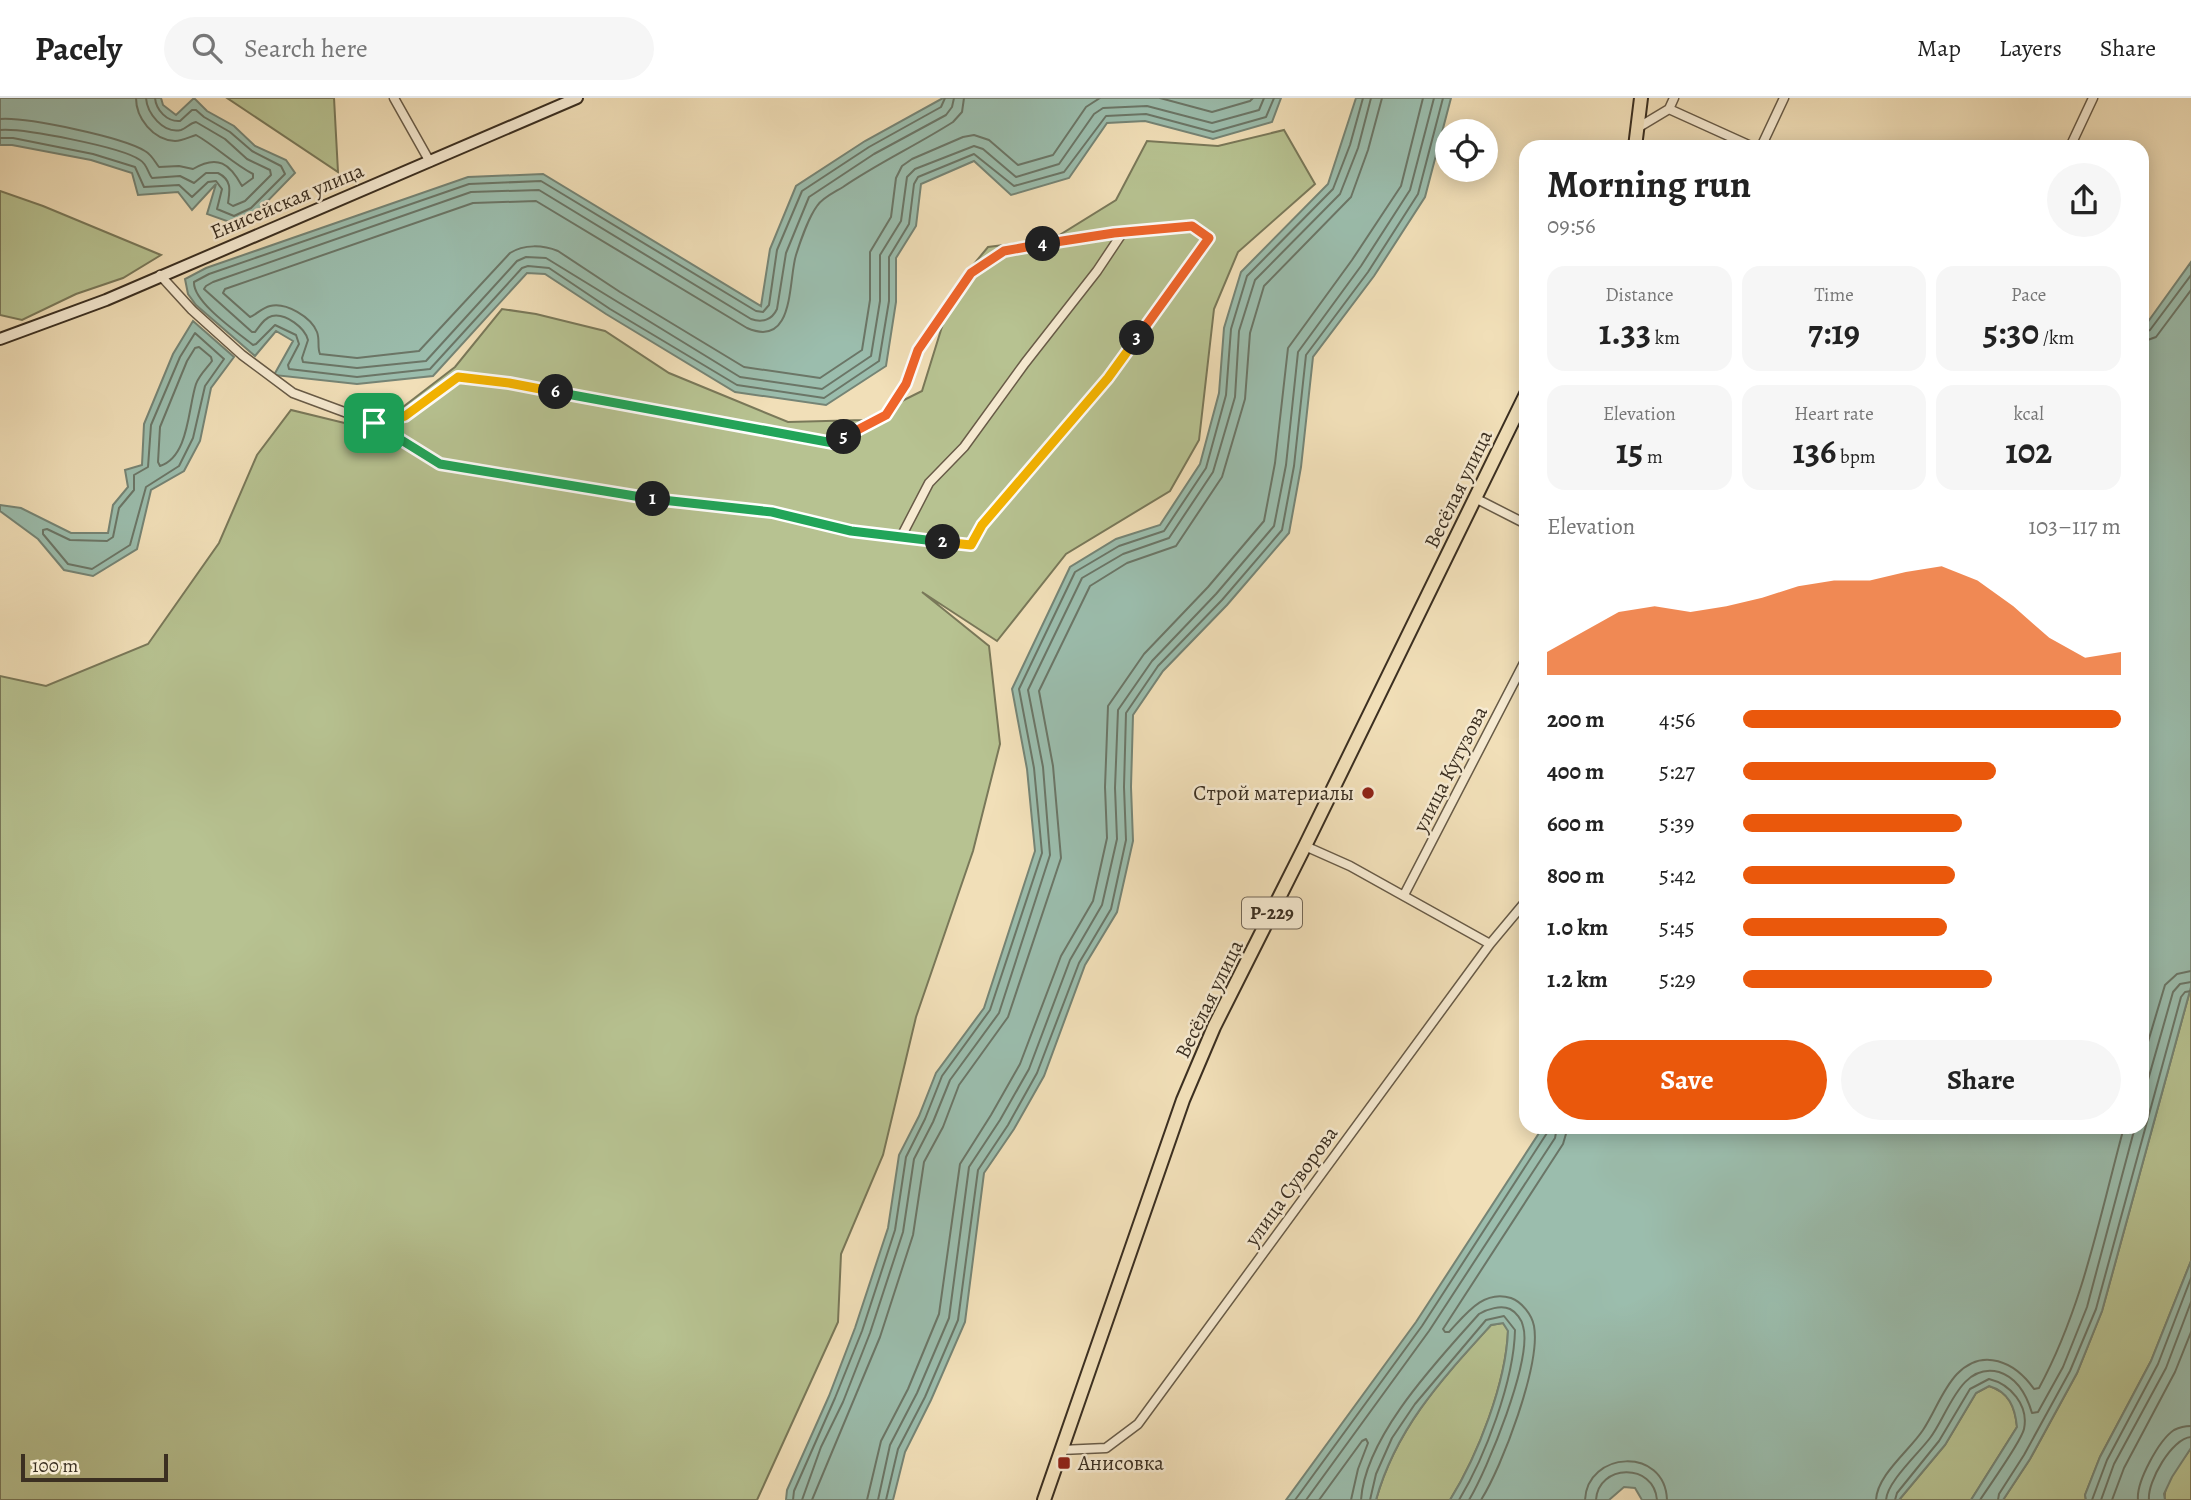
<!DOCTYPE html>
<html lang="en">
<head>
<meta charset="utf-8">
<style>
	:root { --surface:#fff; --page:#f6f6f6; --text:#222; --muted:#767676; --line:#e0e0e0; --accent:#ea580c }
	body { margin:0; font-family:Alegreya,serif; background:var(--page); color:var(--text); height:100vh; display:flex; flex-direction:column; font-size:26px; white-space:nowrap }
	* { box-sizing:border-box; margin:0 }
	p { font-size:23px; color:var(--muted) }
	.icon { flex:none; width:38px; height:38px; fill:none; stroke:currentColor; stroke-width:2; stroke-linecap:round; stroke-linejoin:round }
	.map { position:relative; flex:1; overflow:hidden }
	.drawer { position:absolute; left:1519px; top:42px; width:630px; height:994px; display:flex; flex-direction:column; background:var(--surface); border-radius:21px; box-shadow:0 4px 18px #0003 }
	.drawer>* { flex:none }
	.controls { position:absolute; left:1435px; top:21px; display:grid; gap:14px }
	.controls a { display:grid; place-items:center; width:63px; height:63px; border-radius:50%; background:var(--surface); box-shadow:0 4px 18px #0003; font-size:35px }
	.scale { position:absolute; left:21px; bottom:18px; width:147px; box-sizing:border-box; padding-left:7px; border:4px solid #3b2f21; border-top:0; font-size:19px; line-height:24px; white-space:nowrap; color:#3b2f21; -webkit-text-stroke:5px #f6ead1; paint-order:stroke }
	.pin { position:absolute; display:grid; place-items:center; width:60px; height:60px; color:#fff; margin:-30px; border-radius:14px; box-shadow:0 4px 10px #0006 }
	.km { position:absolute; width:35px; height:35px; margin:-18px; border-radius:50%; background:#222; color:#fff; font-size:19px; line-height:35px; text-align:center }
	.round { display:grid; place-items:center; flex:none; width:74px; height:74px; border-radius:37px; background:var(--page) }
	.overview { display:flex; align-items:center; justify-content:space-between; height:119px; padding:0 28px }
	h1 { font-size:38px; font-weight:600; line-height:52px }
	.metrics { display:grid; grid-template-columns:repeat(3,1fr); gap:10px; height:119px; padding:7px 28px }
	.metrics div { display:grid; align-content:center; border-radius:18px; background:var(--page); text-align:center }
	.metrics b { font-size:35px; font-weight:600 }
	.metrics small { font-size:19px; font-weight:400 }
	.metrics p { font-size:19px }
	.chart { height:196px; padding:14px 28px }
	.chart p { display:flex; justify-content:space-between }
	.chart svg { width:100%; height:126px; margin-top:7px; fill:var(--accent); opacity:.7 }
	.button { display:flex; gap:14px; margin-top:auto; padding:14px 28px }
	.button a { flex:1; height:80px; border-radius:42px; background:var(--accent); color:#fff; font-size:28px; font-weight:600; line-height:80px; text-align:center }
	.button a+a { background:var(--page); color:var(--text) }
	ul { padding:0 28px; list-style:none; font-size:23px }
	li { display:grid; grid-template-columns:112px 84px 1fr; align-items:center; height:52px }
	li i { height:18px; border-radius:9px; background:var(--accent) }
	header { display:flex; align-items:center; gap:42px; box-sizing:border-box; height:98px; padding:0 35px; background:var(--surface); border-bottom:2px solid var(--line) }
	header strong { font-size:33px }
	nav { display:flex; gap:38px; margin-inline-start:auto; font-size:24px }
	.search { width:490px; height:63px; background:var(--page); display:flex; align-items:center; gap:18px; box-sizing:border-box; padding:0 24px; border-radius:38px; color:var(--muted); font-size:26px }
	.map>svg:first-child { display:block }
	.green { fill:#b7c291; stroke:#797859; stroke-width:2 }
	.water { fill:#9bbdad; stroke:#758475; stroke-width:2 }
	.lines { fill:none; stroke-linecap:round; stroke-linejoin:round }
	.shore { stroke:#6b7667; stroke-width:2 }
	.street-casing { stroke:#685b47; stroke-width:11 }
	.secondary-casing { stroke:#3b2f21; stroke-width:14 }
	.primary-casing { stroke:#3b2f21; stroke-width:16 }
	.street { stroke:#f6ead1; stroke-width:8 }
	.secondary { stroke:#f6ead1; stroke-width:10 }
	.primary { stroke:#f1dfb8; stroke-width:12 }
	.split-1-casing { stroke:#fff; stroke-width:14 }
	.split-2-casing { stroke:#fff; stroke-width:14 }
	.split-3-casing { stroke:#fff; stroke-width:14 }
	.split-4-casing { stroke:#fff; stroke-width:14 }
	.split-5-casing { stroke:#fff; stroke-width:14 }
	.split-6-casing { stroke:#fff; stroke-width:14 }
	.split-7-casing { stroke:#fff; stroke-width:14 }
	.split-1 { stroke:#22a559; stroke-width:9 }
	.split-2 { stroke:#22a559; stroke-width:9 }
	.split-3 { stroke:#f5b400; stroke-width:9 }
	.split-4 { stroke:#f0652b; stroke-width:9 }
	.split-5 { stroke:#f0652b; stroke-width:9 }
	.split-6 { stroke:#22a559; stroke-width:9 }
	.split-7 { stroke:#f5b400; stroke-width:9 }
	.poi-dot { fill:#8f2418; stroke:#f6ead1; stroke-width:2.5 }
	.labels { text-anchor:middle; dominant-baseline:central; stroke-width:5; stroke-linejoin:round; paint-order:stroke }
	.shield { fill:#f6ead1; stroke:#736756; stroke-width:2 }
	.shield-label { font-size:19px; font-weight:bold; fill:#3b2f21 }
	.street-label { font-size:21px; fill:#3b2f21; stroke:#f6ead1 }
	.poi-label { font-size:21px; fill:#3b2f21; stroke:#f6ead1; text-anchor:end }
</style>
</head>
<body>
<header>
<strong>Pacely</strong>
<div class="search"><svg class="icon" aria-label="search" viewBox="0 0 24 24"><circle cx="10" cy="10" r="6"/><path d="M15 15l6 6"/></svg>Search here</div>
<nav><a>Map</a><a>Layers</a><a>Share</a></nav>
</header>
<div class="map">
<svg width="2191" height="1402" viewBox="0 0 2191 1402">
	<rect width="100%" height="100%" fill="#f1dfb8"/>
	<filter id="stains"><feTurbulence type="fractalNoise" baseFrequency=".00286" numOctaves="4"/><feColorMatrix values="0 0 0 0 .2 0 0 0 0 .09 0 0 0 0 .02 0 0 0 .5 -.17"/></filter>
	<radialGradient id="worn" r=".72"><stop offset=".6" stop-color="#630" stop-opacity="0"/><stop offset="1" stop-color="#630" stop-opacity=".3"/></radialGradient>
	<path class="green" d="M227,0H334L338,74Z
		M1284,32L1315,86L1238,154L1214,211L1199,342L1170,393L1066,456L997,543L922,494L989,548L1000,646L973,753L916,919L883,1057L841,1156L838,1224L757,1402H0V578L46,588L148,546L219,445L257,357L291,312L373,332L455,269L502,211L536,216L605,233L669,275L788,324L864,322L922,293L954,190L988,149L1053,141L1116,102L1147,43L1218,48Z
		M0,93L43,108L161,157L123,180L76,196L22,222L0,217Z
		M2191,889V1163L2151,1263L2100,1359L2085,1397L2086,1402H2003L2030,1361L2077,1275L2102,1213Z
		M1503,1225L1508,1232C1506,1285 1478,1357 1450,1402H1376C1396,1330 1442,1281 1491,1227Z
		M1989,1288C2009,1294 2015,1309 2017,1329L1971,1402H1899L1945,1347L1976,1295Z
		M2191,1350V1402H2165C2162,1385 2182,1364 2191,1350Z"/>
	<path class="water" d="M0,0H161L163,7L176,17L194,0L207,13L234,28L255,48L286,62L295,75L255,116L235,126L207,116L216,86L192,112L178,94L138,97L132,75L91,62L12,47H0Z
		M943,0H1281L1272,24L1213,41L1145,23L1107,25L1069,80L1011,97L974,63L921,86L916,128L896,160V204L886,268L826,307L735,294L606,216L545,176L527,175L433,278L357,286L274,277L293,243L276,233L255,258L196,207L188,196L185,181L206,170L468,79L543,76L761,208L770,151L796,88L865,43Z
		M1356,0H1451L1425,99L1374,178L1313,259L1301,369L1289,435L1227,507L1163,573L1133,617L1131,689L1133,743L1117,814L1085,867L1044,978L1014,1031L984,1075L965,1224L931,1302L905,1354L893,1402H786L787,1392L829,1298L855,1230L888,1130L899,1057L919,1018L936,975L984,910L1035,753L1027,671L1012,591L1070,469L1116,441L1160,427L1200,366L1219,295L1224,230L1241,174L1328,86Z
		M2191,164V889L2102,1213L2077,1275L2030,1361L2003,1402H1971L2017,1329C2015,1309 2009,1294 1989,1288L1976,1295L1945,1347L1899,1402H1642L1635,1390L1624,1389L1609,1402H1450C1478,1357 1506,1285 1508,1233L1503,1225L1491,1227C1442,1281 1396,1330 1376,1402H1286L1416,1224L1543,1029H2142V232Z
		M193,223L234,259L211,290L200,343L184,373L151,392L137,451L93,478L64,472L38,441L0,413V407L21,410L71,435H108L113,407L128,389L125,372L142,367L144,326L173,256Z
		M2191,1163V1350L2172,1379L2164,1396L2165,1402H2086L2085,1397L2100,1359L2151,1263Z"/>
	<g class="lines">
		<path class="shore" d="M945,0L941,9L869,49L802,93L777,152L769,207L763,214L756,213L541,83L469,86L209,176L194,184C193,204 237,234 253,247L256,246L275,227L296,237L299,246L288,267L289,271L357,279L430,271L522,170L528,168L549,170L610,211L737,287L824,300L879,263L889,203V159L909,126L914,86L918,79L974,56L1014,88L1064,74L1106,18L1146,16L1213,34L1266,19L1274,0
			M954,0L952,9L946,17L874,56L809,99L786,155L777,211C772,222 762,225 751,221L539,92L471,94L213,184L206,188L204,191L252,234H255C260,228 264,220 272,218C286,215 305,230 308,242L302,260L303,264L357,270L426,263L517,163L526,159L546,160L740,279L822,291L871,258L880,203V157L901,123L907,79L915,71L974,48L983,51L1016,79L1059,66L1094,16L1103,10L1147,8L1212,25L1259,12L1264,0
			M964,0L962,14L953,24C917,47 878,65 843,89C835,94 822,100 817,108C809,119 800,144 796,157C788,183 795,251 747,230L536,103L473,105L225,191L223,195L250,219C257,216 262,210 270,208C286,204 311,219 317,234C320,242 317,249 320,256L357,260L419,253L510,155C524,146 543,147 558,153L620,194L744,269L820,280L862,252L870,202V154L891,119L896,80L902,68L912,61L963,39L974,37L989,42L1018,67L1053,57L1086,9L1100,0
			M1160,0L1212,14L1250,3L1253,0
			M0,21C27,19 122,39 145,53C152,57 155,64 159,69L179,68L193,71C218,56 230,66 242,88L253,80V76C232,65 217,49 196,37C189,39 183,43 175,43C153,42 136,20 136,0
			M0,32C23,30 122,49 140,62C147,66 148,75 152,80L180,78L194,85L206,75H218C232,82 230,92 228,105L233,108L245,103L271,77L270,72L247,61L225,41L196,24C190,25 187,30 181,32C163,36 147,15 146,0
			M0,40H13L93,56L135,69L144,89L179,87L192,99L208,84L216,83L222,91L217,111L234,118L251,110L285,76L281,68L252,53L230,34L204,19L196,12H192L180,23C167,24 156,12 155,0
			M195,235L224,261L205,288L193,340L179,368L146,389L130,447L92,471L68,466L43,436V432L47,431L70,442L107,443L113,439L119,410L134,392V377L148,369L151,327L180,259Z
			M2142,235L2150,232L2191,177
			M2142,244L2156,239L2191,192
			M199,249L211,259L212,263C207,270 199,277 196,286C188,310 189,359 160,368L158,364L160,329L187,263L195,250Z
			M2142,964L2165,887L2177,876L2191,873
			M2142,1003L2173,894L2180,886L2191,884
			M793,1402L794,1393L835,1300L862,1233L895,1132L906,1059L925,1021L942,978L990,912L1042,755L1034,670L1019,591L1075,474L1119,448L1164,433L1206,370L1226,297L1231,231L1247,178L1333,91L1350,47L1363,0
			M802,1402L821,1349L843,1304L870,1235L903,1134L914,1061L933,1024L950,982L999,915L1050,757L1043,669L1028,592L1082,480L1123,456L1169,440L1213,374L1235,299L1239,233L1255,182L1340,96L1358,50L1371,0
			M812,1402L880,1239L913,1137L924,1064L943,1029L959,987L1008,919L1061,760L1053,668L1039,593L1090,488L1127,465L1176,448L1222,379L1245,301L1250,235L1264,188L1351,99L1368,52L1382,0
			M867,1402L881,1343L908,1291L939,1216L960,1066L991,1017L1020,966L1061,858L1093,803L1107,740L1105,689L1108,608L1144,556L1208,489L1264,423L1275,365L1288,250L1352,162L1401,88L1423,0
			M878,1402L890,1347L917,1295L949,1220L969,1069L1000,1022L1029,971L1070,862L1102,807L1117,741L1115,690L1118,612L1152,563L1216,496L1274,428L1286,367L1298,254L1361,168L1410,92L1434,0
			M886,1402L898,1351L925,1299L958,1222L978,1072L1008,1027L1037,975L1079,865L1111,811L1126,742L1124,689L1126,615L1158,568L1222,502L1282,432L1294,368L1306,257L1368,174L1418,96L1443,0
			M1295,1402L1422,1228L1547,1035L1548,1029
			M1306,1402L1429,1233L1555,1040L1557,1029
			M1319,1402L1362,1343L1366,1341L1368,1345L1358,1371L1351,1402
			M1361,1402C1365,1338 1438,1262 1479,1216C1487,1211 1501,1207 1510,1211C1516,1214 1522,1222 1523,1228C1533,1261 1487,1372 1469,1402
			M1370,1402L1376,1376L1392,1340L1415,1306L1486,1222L1504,1218L1515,1232C1514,1283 1485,1359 1459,1402
			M1481,1402C1502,1369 1541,1266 1534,1228C1532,1217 1522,1204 1511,1200C1483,1191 1465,1217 1449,1234H1445L1443,1231L1563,1046L1568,1029
			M1585,1402C1587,1353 1665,1348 1667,1402
			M1596,1402C1598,1366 1654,1364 1657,1402
			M1876,1402C1877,1377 1910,1352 1923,1332C1935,1314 1942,1292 1957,1276C1983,1249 2015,1264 2034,1291L2039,1290C2083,1209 2100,1117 2124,1029
			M1886,1402C1887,1384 1918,1356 1930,1340C1948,1317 1960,1264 1999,1274C2018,1280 2027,1298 2032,1315L2038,1314L2063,1269L2087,1209L2135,1029
			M1895,1402L1897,1395L1939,1343L1970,1291L1989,1281C2010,1286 2029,1307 2024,1331C2021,1344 1989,1388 1980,1402
			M1998,1402L1999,1396L2024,1357L2070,1273L2096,1211L2181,899L2185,894L2191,893
			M2092,1402L2107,1362L2158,1266L2191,1180
			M2101,1402L2114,1366L2166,1270L2191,1204
			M2112,1402L2124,1370L2175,1274L2191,1234
			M2138,1402C2136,1384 2159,1342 2174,1332C2180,1329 2185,1328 2191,1328
			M2149,1402C2147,1384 2172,1340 2191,1339"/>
		<defs>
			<path id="street" d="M394,0L430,64
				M1669,11L1753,49
				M1639,29L1669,11L1674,0
				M1761,49L1784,0
				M2070,49L2093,0
				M160,177L192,212L242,257L293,295L374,325L441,366L664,403L772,414L851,433L971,447L982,427L1108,280L1209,140L1192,128L1114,135L1004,153L971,175L918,252L906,286L886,317L833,345L509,285L458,280L405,318L374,325
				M1475,400L1526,426
				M901,439L929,385L964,349L1025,265L1097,173L1123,134
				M1305,748L1350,768L1490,846
				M1404,797L1526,561
				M1061,1352L1106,1350L1138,1326L1490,846L1526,803"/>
			<path id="secondary" d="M0,241L106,202L577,0"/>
			<path id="primary" d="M1635,49L1641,0
				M1044,1402L1183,1002L1214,929L1305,748L1526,296"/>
		</defs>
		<use href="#street" class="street-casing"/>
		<use href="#secondary" class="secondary-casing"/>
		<use href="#primary" class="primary-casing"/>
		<use href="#street" class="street"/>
		<use href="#secondary" class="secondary"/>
		<use href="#primary" class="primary"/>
	</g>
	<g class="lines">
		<defs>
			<path id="split-1" d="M374,325L440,366L653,401"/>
			<path id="split-2" d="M653,401L772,414L851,433L943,444"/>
			<path id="split-3" d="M943,444L971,447L982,427L1108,280L1137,240"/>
			<path id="split-4" d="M1043,146L1114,135L1192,128L1209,140L1137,240"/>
			<path id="split-5" d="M844,339L886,317L906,286L918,252L971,175L1004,153L1043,146"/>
			<path id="split-6" d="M556,294L833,345L844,339"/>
			<path id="split-7" d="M374,325L405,318L458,279L509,285L556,294"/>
		</defs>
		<use href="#split-1" class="split-1-casing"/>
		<use href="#split-2" class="split-2-casing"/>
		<use href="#split-3" class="split-3-casing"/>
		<use href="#split-4" class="split-4-casing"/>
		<use href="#split-5" class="split-5-casing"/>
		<use href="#split-6" class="split-6-casing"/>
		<use href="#split-7" class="split-7-casing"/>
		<use href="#split-1" class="split-1"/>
		<use href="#split-2" class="split-2"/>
		<use href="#split-3" class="split-3"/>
		<use href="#split-4" class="split-4"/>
		<use href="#split-5" class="split-5"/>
		<use href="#split-6" class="split-6"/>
		<use href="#split-7" class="split-7"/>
	</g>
	<g class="poi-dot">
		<circle cx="1368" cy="695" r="7"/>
		<rect x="1057" y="1358" width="14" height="14" rx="3.5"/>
	</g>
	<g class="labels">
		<rect class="shield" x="1242" y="799.5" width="60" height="31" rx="5"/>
		<g class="shield-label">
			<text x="1272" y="815">Р-229</text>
		</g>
		<g class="street-label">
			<text transform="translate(287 103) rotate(-23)">Енисейская улица</text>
			<text transform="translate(1458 391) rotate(-64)">Весёлая улица</text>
			<text transform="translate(1450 671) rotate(-63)">улица Кутузова</text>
			<text transform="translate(1209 901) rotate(-64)">Весёлая улица</text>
			<text transform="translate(1291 1088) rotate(-54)">улица Суворова</text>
		</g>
		<g class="poi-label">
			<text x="1354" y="695">Строй материалы</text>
			<text x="1078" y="1365" text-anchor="start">Анисовка</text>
		</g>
	</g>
	<rect width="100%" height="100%" filter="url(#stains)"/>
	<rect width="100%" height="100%" fill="url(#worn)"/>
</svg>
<div class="controls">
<a><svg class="icon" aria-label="locate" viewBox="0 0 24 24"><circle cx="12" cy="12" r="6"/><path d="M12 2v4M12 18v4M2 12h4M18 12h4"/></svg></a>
</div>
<div class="scale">100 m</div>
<div class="pin" style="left:374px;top:325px;background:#1e9e55"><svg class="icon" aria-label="arrive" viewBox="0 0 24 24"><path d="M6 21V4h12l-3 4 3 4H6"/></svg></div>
<b class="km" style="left:653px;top:401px">1</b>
<b class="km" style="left:943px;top:444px">2</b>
<b class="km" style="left:1137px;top:240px">3</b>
<b class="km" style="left:1043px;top:146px">4</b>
<b class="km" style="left:844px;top:339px">5</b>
<b class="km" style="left:556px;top:294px">6</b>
<section class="drawer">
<div class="overview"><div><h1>Morning run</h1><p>09:56</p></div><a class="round"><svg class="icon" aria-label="share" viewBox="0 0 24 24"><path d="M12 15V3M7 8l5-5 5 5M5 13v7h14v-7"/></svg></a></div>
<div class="metrics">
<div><p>Distance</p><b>1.33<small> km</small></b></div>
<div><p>Time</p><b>7:19</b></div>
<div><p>Pace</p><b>5:30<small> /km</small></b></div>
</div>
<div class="metrics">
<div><p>Elevation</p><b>15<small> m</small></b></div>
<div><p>Heart rate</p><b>136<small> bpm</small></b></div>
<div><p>kcal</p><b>102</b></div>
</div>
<div class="chart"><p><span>Elevation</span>103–117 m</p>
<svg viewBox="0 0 160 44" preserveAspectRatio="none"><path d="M0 44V36L10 29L20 22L30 20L40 22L50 20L60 17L70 13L80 11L90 11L100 8L110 6L120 11L130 20L140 31L150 38L160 36V44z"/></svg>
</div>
<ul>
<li><b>200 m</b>4:56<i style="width:100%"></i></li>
<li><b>400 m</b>5:27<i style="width:67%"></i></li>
<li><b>600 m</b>5:39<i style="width:58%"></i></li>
<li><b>800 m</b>5:42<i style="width:56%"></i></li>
<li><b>1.0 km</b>5:45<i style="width:54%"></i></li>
<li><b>1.2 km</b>5:29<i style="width:66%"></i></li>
</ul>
<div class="button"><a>Save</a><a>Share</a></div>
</section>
</div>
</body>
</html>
